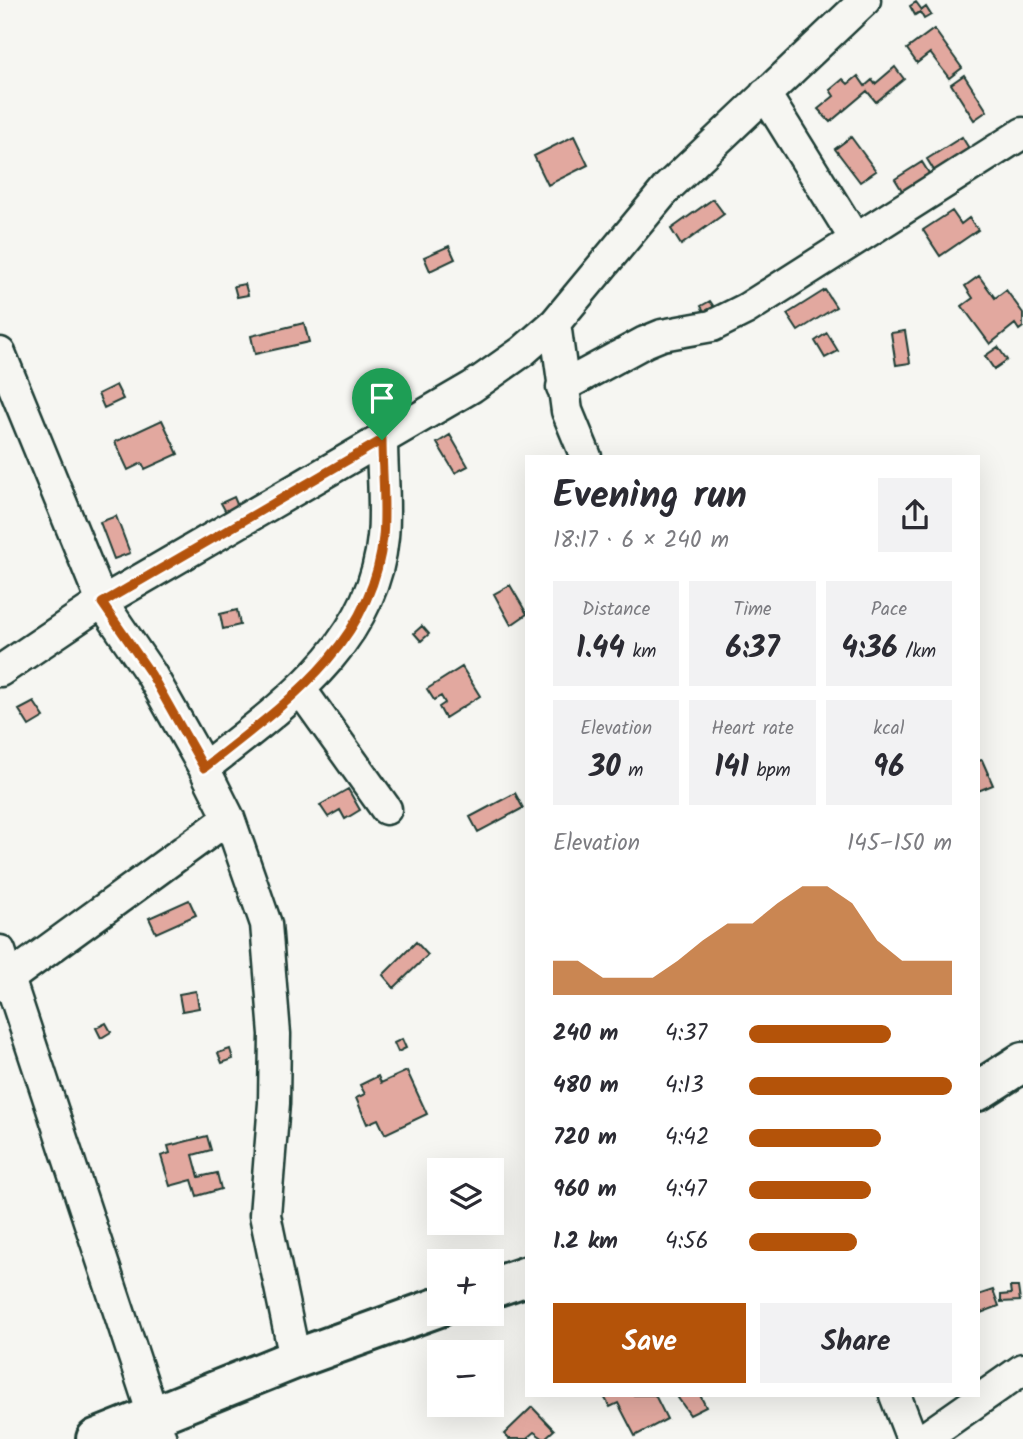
<!DOCTYPE html>
<html lang="en">
<head>
<meta charset="utf-8">
<style>
	:root { --surface:#fff; --page:#f2f2f3; --text:#2b2b33; --muted:#7c7c81; --accent:#b45309 }
	body { margin:0; font-family:Kalam,sans-serif; background:var(--page); color:var(--text); height:100vh; display:flex; flex-direction:column; font-size:26px; white-space:nowrap }
	* { box-sizing:border-box; margin:0 }
	p { font-size:23px; color:var(--muted) }
	.icon { flex:none; width:38px; height:38px; fill:none; stroke:currentColor; stroke-width:2; stroke-linecap:round; stroke-linejoin:round }
	.map { position:relative; flex:1; overflow:hidden }
	.sheet { position:absolute; left:525px; top:455px; width:455px; height:942px; display:flex; flex-direction:column; background:var(--surface); border-radius:0px; box-shadow:0 7px 28px #0002 }
	.sheet>* { flex:none }
	.fabs { position:absolute; left:427px; top:1158px; display:grid; gap:14px }
	.fabs a { display:grid; place-items:center; width:77px; height:77px; border-radius:0px; background:var(--surface); box-shadow:0 7px 28px #0002; font-size:35px }
	.pin { position:absolute; display:grid; place-items:center; width:60px; height:60px; color:#fff; margin:-72px -30px; border-radius:50% 50% 50% 0; rotate:-45deg; box-shadow:0 0 7px #0007 }
	.pin .icon { rotate:45deg }
	.round { display:grid; place-items:center; flex:none; width:74px; height:74px; border-radius:0px; background:var(--page) }
	.headline { display:flex; align-items:center; justify-content:space-between; height:119px; padding:0 28px }
	h1 { font-size:38px; font-weight:600; line-height:52px }
	.stats { display:grid; grid-template-columns:repeat(3,1fr); gap:10px; height:119px; padding:7px 28px }
	.stats div { display:grid; align-content:center; border-radius:0px; background:var(--page); text-align:center }
	.stats b { font-size:30px; font-weight:600 }
	.stats small { font-size:19px; font-weight:400 }
	.stats p { font-size:19px }
	.chart { height:196px; padding:14px 28px }
	.chart p { display:flex; justify-content:space-between }
	.chart svg { width:100%; height:126px; margin-top:7px; fill:var(--accent); opacity:.7 }
	.primary-button { display:flex; gap:14px; margin-top:auto; padding:14px 28px }
	.primary-button a { flex:1; height:80px; border-radius:0px; background:var(--accent); color:#fff; font-size:28px; font-weight:600; line-height:80px; text-align:center }
	.primary-button a+a { background:var(--page); color:var(--text) }
	ul { padding:0 28px; list-style:none; font-size:23px }
	li { display:grid; grid-template-columns:112px 84px 1fr; align-items:center; height:52px }
	li i { height:18px; border-radius:9px; background:var(--accent) }
	.map>svg:first-child { display:block }
	.building { fill:#e2a89f; stroke:#1f3d34; stroke-width:2 }
	.lines { fill:none; stroke-linecap:round; stroke-linejoin:round }
	.minor-casing { stroke:#1f3d34; stroke-width:35 }
	.tertiary-casing { stroke:#1f3d34; stroke-width:44 }
	.minor { stroke:#f6f6f2; stroke-width:30 }
	.tertiary { stroke:#f6f6f2; stroke-width:38 }
	.route-casing { stroke:#fff; stroke-width:14 }
	.route { stroke:#b45309; stroke-width:9 }
</style>
</head>
<body>
<div class="map">
<svg width="1023" height="1439" viewBox="0 0 1023 1439">
	<rect width="100%" height="100%" fill="#f6f6f2"/>
	<filter id="ink" filterUnits="userSpaceOnUse"><feTurbulence type="fractalNoise" baseFrequency=".0143" numOctaves="2"/><feDisplacementMap in="SourceGraphic" scale="14" xChannelSelector="R" yChannelSelector="G"/><feConvolveMatrix kernelMatrix="1 2 1 2 8 2 1 2 1" color-interpolation-filters="sRGB"/></filter>
	<g filter="url(#ink)">
		<path class="building" d="M916,2L922,10L926,7L931,15L924,19L920,12L915,15L910,6Z
			M934,29L962,68L949,78L930,53L917,63L907,49Z
			M895,67L904,79L876,102L867,91L830,122L818,109L834,96L830,90L843,79L848,84L858,76L865,86L872,80L875,84Z
			M964,75L987,111L974,120L951,84Z
			M574,136L588,165L548,185L534,156Z
			M851,137L876,171L860,182L835,149Z
			M962,137L970,150L935,172L927,159Z
			M922,162L930,175L903,192L895,179Z
			M713,199L724,214L681,245L671,229Z
			M952,211L961,224L969,218L978,230L940,256L923,230Z
			M449,246L455,259L430,271L424,257Z
			M979,276L995,298L1006,290L1023,313V327L1019,330L1015,324L990,344L962,306L973,298L965,286Z
			M245,284L248,295L237,297L234,286Z
			M825,290L836,307L798,331L787,314Z
			M710,301L716,310L707,316L701,306Z
			M304,323L309,342L255,354L251,336Z
			M905,331L910,363L896,365L891,333Z
			M827,333L838,351L825,358L815,341Z
			M998,347L1007,360L994,369L985,356Z
			M116,385L123,399L104,408L98,394Z
			M162,420L178,454L145,469L142,463L128,470L115,442Z
			M450,435L468,466L455,473L437,443Z
			M234,497L239,509L227,514L221,503Z
			M116,516L130,553L114,559L100,522Z
			M510,585L527,614L511,625L494,594Z
			M237,610L240,625L223,629L220,614Z
			M422,626L429,634L421,641L414,633Z
			M462,667L480,696L445,718L439,707L445,703L441,696L434,700L427,689Z
			M34,702L44,717L29,726L19,710Z
			M982,760L993,785L978,791V761Z
			M348,789L360,810L345,819L340,810L328,817L320,805Z
			M515,793L523,808L478,832L470,817Z
			M189,900L196,915L156,933L149,918Z
			M416,942L428,955L394,988L383,975Z
			M196,991L199,1008L182,1011L179,994Z
			M106,1023L111,1032L101,1038L96,1028Z
			M402,1039L406,1048L398,1052L394,1043Z
			M230,1049L233,1059L222,1063L218,1053Z
			M407,1071L427,1114L385,1134L378,1119L367,1124L356,1098L365,1094L360,1085L378,1076L381,1083Z
			M207,1136L211,1150L193,1155L199,1177L217,1173L221,1189L197,1196L192,1180L170,1186L161,1156L170,1153L168,1146Z
			M1010,1287H1018L1020,1301L1001,1302V1295L1011,1294Z
			M993,1290L999,1306L978,1314V1295Z
			M603,1395H655L667,1419L635,1436L618,1403L610,1407Z
			M676,1395H700L706,1407L690,1415Z
			M532,1407L554,1430L544,1439L534,1432L528,1437L530,1439H509L504,1434Z"/>
		<g class="lines">
			<defs>
				<path id="minor" d="M765,94L855,239
					M555,323L567,411L586,457
					M0,353L102,602L151,674L204,768L229,818L266,924L275,1034L274,1103L265,1215L295,1359
					M562,387L645,342L662,335L712,326L746,309L1023,133
					M0,671L102,602L472,387L523,351L555,323L667,188L865,0
					M301,690L386,809
					M204,768C282,706 373,645 383,537C386,506 382,472 382,440
					M0,951L161,1439
					M0,985L229,818
					M895,1395L912,1439
					M923,1439L1023,1369"/>
				<path id="tertiary" d="M978,1091L1023,1062
					M492,1288L527,1276
					M96,1439L295,1359L439,1307"/>
			</defs>
			<use href="#minor" class="minor-casing"/>
			<use href="#tertiary" class="tertiary-casing"/>
			<use href="#minor" class="minor"/>
			<use href="#tertiary" class="tertiary"/>
		</g>
	</g>
	<g class="lines" filter="url(#ink)">
		<defs>
			<path id="route" d="M382,440C382,472 386,505 383,537C373,645 282,706 204,768L151,674L102,603Z"/>
		</defs>
		<use href="#route" class="route-casing"/>
		<use href="#route" class="route"/>
	</g>
</svg>
<div class="fabs">
<a><svg class="icon" aria-label="layers" viewBox="0 0 24 24"><path d="M12 4l9 5-9 5-9-5zM3 14l9 5 9-5"/></svg></a>
<a>+</a>
<a>−</a>
</div>
<div class="pin" style="left:382px;top:440px;background:#1e9e55"><svg class="icon" aria-label="arrive" viewBox="0 0 24 24"><path d="M6 21V4h12l-3 4 3 4H6"/></svg></div>
<section class="sheet">
<div class="headline"><div><h1>Evening run</h1><p>18:17 · 6 × 240 m</p></div><a class="round"><svg class="icon" aria-label="share" viewBox="0 0 24 24"><path d="M12 15V3M7 8l5-5 5 5M5 13v7h14v-7"/></svg></a></div>
<div class="stats">
<div><p>Distance</p><b>1.44<small> km</small></b></div>
<div><p>Time</p><b>6:37</b></div>
<div><p>Pace</p><b>4:36<small> /km</small></b></div>
</div>
<div class="stats">
<div><p>Elevation</p><b>30<small> m</small></b></div>
<div><p>Heart rate</p><b>141<small> bpm</small></b></div>
<div><p>kcal</p><b>96</b></div>
</div>
<div class="chart"><p><span>Elevation</span>145–150 m</p>
<svg viewBox="0 0 160 44" preserveAspectRatio="none"><path d="M0 44V32L10 32L20 38L30 38L40 38L50 32L60 25L70 19L80 19L90 12L100 6L110 6L120 12L130 25L140 32L150 32L160 32V44z"/></svg>
</div>
<ul>
<li><b>240 m</b>4:37<i style="width:70%"></i></li>
<li><b>480 m</b>4:13<i style="width:100%"></i></li>
<li><b>720 m</b>4:42<i style="width:65%"></i></li>
<li><b>960 m</b>4:47<i style="width:60%"></i></li>
<li><b>1.2 km</b>4:56<i style="width:53%"></i></li>
</ul>
<div class="primary-button"><a>Save</a><a>Share</a></div>
</section>
</div>
</body>
</html>
